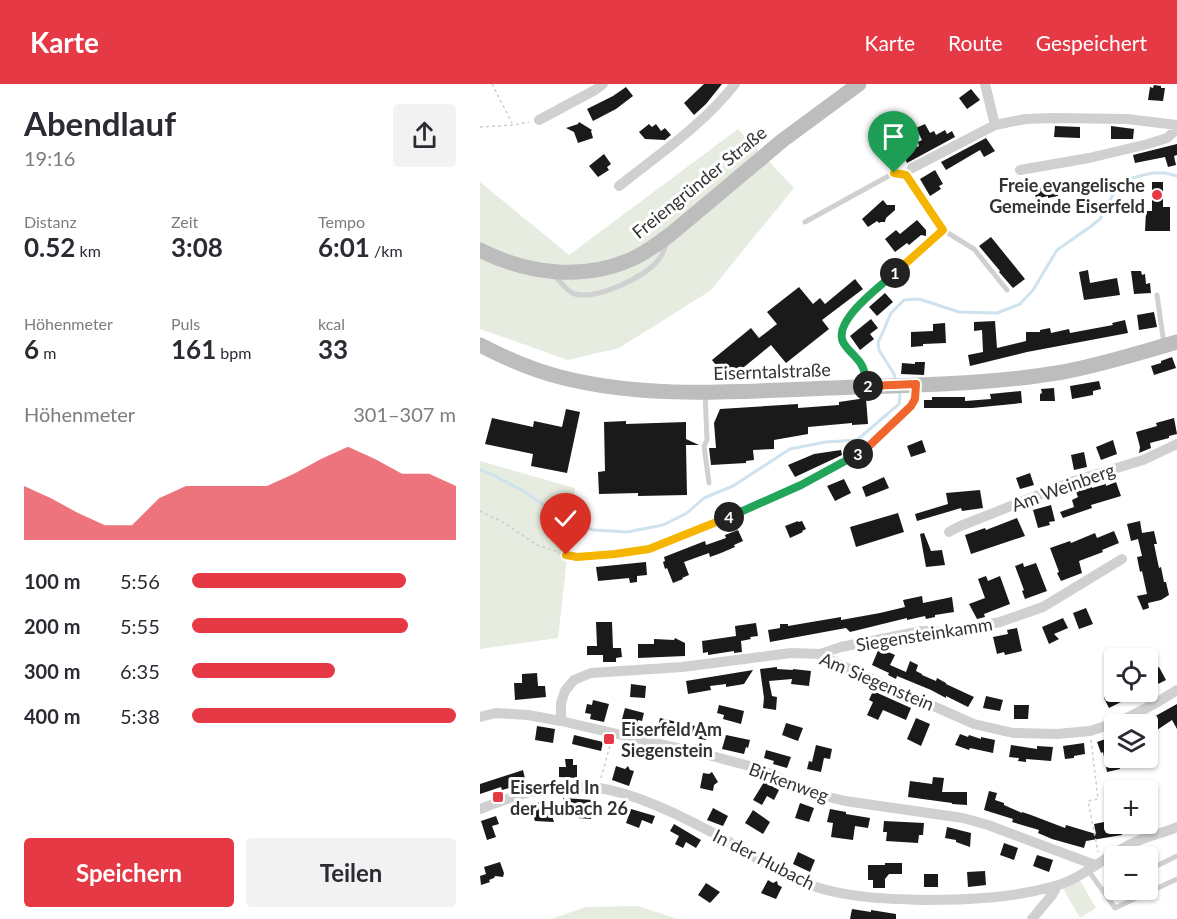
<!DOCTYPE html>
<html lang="de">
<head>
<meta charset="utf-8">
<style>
	:root { --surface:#fff; --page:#f2f2f3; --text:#2b2b33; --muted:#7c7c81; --accent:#e63946 }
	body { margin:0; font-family:Lato,sans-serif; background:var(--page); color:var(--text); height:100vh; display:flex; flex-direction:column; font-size:22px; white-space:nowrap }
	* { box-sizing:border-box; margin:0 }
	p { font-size:20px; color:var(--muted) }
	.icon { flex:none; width:33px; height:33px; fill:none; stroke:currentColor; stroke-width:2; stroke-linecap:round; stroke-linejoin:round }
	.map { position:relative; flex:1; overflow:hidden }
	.details { display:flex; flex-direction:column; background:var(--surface); width:480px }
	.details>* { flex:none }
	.tools { position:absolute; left:624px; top:564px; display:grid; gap:12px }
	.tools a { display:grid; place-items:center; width:54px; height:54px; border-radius:6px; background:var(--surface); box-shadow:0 2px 4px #0004; font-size:30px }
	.pin { position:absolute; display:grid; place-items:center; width:51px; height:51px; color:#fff; margin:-62px -26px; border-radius:50% 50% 50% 0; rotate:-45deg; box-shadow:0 0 6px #0007 }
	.pin .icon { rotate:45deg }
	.km { position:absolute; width:30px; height:30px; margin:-15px; border-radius:50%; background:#222; color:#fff; font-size:16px; line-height:30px; text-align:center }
	.round { display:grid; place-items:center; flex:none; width:63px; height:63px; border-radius:6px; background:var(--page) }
	.summary { display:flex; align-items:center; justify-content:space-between; height:102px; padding:0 24px }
	h1 { font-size:33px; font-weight:700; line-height:45px }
	.figures { display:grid; grid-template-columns:repeat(3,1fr); gap:9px; height:102px; padding:6px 24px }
	.figures div { display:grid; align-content:center }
	.figures b { font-size:26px; font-weight:700 }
	.figures small { font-size:16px; font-weight:400 }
	.figures p { font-size:16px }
	.chart { height:168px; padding:12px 24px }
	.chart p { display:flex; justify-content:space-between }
	.chart svg { width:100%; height:108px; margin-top:6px; fill:var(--accent); opacity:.7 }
	.cta { display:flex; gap:12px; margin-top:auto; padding:12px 24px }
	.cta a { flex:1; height:69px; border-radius:6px; background:var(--accent); color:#fff; font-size:24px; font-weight:700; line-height:69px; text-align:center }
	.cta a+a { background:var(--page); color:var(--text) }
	ul { padding:0 24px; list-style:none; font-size:20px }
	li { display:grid; grid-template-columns:96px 72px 1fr; align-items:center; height:45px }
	li i { height:15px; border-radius:8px; background:var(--accent) }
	header { display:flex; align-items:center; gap:36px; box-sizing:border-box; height:84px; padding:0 30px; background:var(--accent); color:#fff }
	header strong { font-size:28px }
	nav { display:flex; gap:33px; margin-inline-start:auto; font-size:21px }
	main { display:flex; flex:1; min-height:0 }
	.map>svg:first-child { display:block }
	.green { fill:#e6ecdf }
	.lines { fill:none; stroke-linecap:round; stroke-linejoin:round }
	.stream { stroke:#cfe2ee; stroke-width:3 }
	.building { fill:#1a1a1a }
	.path { stroke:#cdcdcd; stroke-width:1.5; stroke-dasharray:3 3; stroke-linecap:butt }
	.service { stroke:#d0d0d0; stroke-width:5 }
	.minor { stroke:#d0d0d0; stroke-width:10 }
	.secondary { stroke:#bdbdbd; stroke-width:15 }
	.split-1-casing { stroke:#fff; stroke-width:12 }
	.split-2-casing { stroke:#fff; stroke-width:12 }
	.split-3-casing { stroke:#fff; stroke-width:12 }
	.split-4-casing { stroke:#fff; stroke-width:12 }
	.split-5-casing { stroke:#fff; stroke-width:12 }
	.split-1 { stroke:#f5b400; stroke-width:8 }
	.split-2 { stroke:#22a559; stroke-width:8 }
	.split-3 { stroke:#f0652b; stroke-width:8 }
	.split-4 { stroke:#22a559; stroke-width:8 }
	.split-5 { stroke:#f5b400; stroke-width:8 }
	.poi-dot { fill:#e63946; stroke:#fff; stroke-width:2 }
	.labels { text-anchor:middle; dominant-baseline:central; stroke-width:6; stroke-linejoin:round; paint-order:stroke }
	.street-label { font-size:18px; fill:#333; stroke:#fff }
	.poi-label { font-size:18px; font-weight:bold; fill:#333; stroke:#fff; text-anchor:start }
</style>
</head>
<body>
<header>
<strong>Karte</strong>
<nav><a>Karte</a><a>Route</a><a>Gespeichert</a></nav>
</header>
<main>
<section class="details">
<div class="summary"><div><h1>Abendlauf</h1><p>19:16</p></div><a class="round"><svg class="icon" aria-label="share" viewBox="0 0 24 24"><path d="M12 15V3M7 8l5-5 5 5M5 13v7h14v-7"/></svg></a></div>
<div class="figures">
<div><p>Distanz</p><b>0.52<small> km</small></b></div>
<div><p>Zeit</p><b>3:08</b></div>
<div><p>Tempo</p><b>6:01<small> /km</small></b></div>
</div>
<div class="figures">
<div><p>Höhenmeter</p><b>6<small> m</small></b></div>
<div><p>Puls</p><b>161<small> bpm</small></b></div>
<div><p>kcal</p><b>33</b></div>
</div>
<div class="chart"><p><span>Höhenmeter</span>301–307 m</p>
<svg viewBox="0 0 160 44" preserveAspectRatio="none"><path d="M0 44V22L10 27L20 33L30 38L40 38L50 27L60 22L70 22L80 22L90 22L100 17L110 11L120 6L130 11L140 17L150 17L160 22V44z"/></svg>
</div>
<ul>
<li><b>100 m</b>5:56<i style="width:81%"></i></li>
<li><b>200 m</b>5:55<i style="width:82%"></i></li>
<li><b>300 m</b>6:35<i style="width:54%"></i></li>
<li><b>400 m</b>5:38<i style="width:100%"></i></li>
</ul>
<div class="cta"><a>Speichern</a><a>Teilen</a></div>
</section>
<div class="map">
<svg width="697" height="835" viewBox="0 0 697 835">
	<rect width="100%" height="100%" fill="#fff"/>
	<path class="green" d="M258,45L314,104L230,207L139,264L88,276L0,245V98L89,171Z
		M0,377L95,404L78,554L0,565Z
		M598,793L616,824L600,834L582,803Z
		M157,822L198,835H71L106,823Z"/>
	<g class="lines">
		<path class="stream" d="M416,298L414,290L399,266L398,259L411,229L424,216L439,215L479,228L517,229L540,220L553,206L577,166L610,143L620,135L634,109L640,101L652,94L672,89H685L697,92
			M0,386L15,392L45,408L77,430L113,446L147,448L183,441L207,429L224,414L253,402L310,365L346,358L377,356L419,320L420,312L419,307"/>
	</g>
	<path class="building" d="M224,0H242L226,20L214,31L204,19Z
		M674,1L681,2V4H685L683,17L668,16L670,3L673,4Z
		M146,3L153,12L136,25L113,37L107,25L133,12Z
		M491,5L500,16L487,25L479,14Z
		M99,38L112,46L111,47L113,54L98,59L94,48L86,44L98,40Z
		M169,40L172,43L176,40L181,47L185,44L191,51L185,56L165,55L159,48Z
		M445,40L450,49L454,47L456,51L465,46L467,50L472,47L475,53L427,79L423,70L439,62L438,58L442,56L436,44Z
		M575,42L600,43V54L574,53Z
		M631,42L654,45L653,55H631Z
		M506,54L515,67L504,73L500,66L466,86L461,78Z
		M697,60V71L694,72L696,81L688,83L685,73L655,79L653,71Z
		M124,70L131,80L127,83L129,86L118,93L109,82Z
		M455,86L463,100L459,102L461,105L450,112L440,95Z
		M672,98H683V123H690V147H665L666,127H672Z
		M570,100V102L575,101L578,112L568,114V112L556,115L554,104Z
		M403,116L407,121H415V126L406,134L405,138H401L399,139L397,137L388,143L382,135Z
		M437,136L446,146V152L441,151L429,161L427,159L415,168L405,155L416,146L420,150Z
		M511,153L545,195L533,204L519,188L520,187L499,162Z
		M608,186L610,199L637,194L640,211L604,216L599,188Z
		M651,187H661L662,191L665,190L666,200L670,199L671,209L654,210Z
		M375,195L383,205L342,236L349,245L306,279L291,261L248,296L232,276L271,244L279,254L297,240L287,228L319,203L333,220L340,214L345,220Z
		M405,209L413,218L397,232L389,223Z
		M674,228L677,243L659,246L657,231Z
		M391,235L398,244L390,250L394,255L380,266L370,252Z
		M645,236L648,249L547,268L490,282L488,271L503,268L502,246L494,247V238L515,237L517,264L546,257V248H560V246L570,244L571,249L589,245L590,249L633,241L632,239Z
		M465,239L466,259L443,260V262L431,263V248L453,247V240Z
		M692,273L696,284L674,291L671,282L681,279V277Z
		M435,278H445L444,291L421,290L422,279L435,280Z
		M619,297L621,305L613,307V311L592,315L590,302Z
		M574,304L575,317H560V310L562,309L561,305Z
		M541,307L542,319L492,324H444V316H452V313H485V317L511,315L510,310Z
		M386,314L388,340L372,341V339L328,343V350L294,356V365L273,366L274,376L266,377V379L231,381L229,364H236L234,339L240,325L318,320V324L359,321V318Z
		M86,325L100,328L87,389L51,382L53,370L5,360L12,334L53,343L54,337L82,343Z
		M694,334L697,350L689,352V354L670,359L671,364L659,369L660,363L656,348L677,342L676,339Z
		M146,337V340L206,338V355L219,361H206L207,411L158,412V409L119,410L118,388L125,387L124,338Z
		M442,356L446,368L431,373L427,362Z
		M633,356L637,370L621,376L616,363Z
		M361,366L362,371L315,393L308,381L334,370Z
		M604,368L607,383L594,386L591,371Z
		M550,389L554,401L540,405L536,394Z
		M404,393L409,404L386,413L382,403Z
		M364,395L371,409L355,417L347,402Z
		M636,398L641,412L611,421L612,424L583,434L580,428L594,423L592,416L598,413L596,408L600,406L599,404L611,400L612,404L626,400V402Z
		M500,406L503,424L482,427L481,424L437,437L435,430L468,420L466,409Z
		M571,421L575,437L569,438L570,441L558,444L553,426Z
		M418,429L424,448L376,463L370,443Z
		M537,434L545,452L491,470L485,451L505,444L506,446Z
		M318,437V438L322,437L326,445L322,447L323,448L310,454L305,442Z
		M660,437L662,449L674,447L677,460H674L679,484L681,483L684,498H686L689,511L681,516L668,519L669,524L663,526L657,512L667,510L662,487L660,488L657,473L662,472L658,455L651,457L647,440Z
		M258,446L263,457L254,461L255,463L241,469L230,473L229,469L204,478L209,491L202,494L203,495L193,499L187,484L185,485L183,478L185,477L184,473L225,457L226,461L246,454L245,451Z
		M634,447L639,459L622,466L623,468L599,477L602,489L581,497L577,489L579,488L570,464L590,457L591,459L615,449L617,454Z
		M444,449L451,467L462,466L465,481L446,483L440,450Z
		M166,478L167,491L157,492V498L150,499L149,494L118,497L116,483Z
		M543,479L544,483L556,479L567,507L545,515L542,507L544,506L535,482Z
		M506,492L508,497L520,492L530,520L504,530L505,533L497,535L489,520L505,514L498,495Z
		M442,512L443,519L472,513L474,528L455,531V533L446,535L445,532L427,536V534L370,548L366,544L290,558L288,546L300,544V540H308V542L361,533V536L400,529L425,523L423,516Z
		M606,524L613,540L599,545L593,529Z
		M583,534L588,544L574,550L579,555L569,560L562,543Z
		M116,538H132L133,564H141L142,573L136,574V578H123V571H107V562H117Z
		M276,539L278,552L270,553L271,555L261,557L262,568L254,569V567L228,571V568L223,569L222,557L256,552L255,542Z
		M537,544L542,567L525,571L524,568L517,570L513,553L528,550L527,546Z
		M195,554L205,559V572L158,574V560H174V555L194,556Z
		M399,564L415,571L410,581L426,588L430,577L438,581L436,587L442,590V591L456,597L457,594L466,599V600L494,613L488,623L466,612V614L451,606L417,592L416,595L408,591L409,589L392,581Z
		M297,583V585L313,586V585L331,587L329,602L311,600L312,595L289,597L292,612L297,613L296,626L283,624L284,614L280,585Z
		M679,583L686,596L668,605V589Z
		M273,586L264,600L246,603V600L230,602L231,606L208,610L206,597Z
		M57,589L58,602H65L66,613L35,616L34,599H42V590Z
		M151,600L166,602L165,614L150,613Z
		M393,607L431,624L426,636L403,626L398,636L387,631L393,618L389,616Z
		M630,608H661L629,624L624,614V610Z
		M506,612L523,616L520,627L503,624Z
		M113,616L129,620L124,638L110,635L111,630L105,629L107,620L112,621Z
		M697,620V645L692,636L671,650L668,644V640L671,638L670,635Z
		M239,621L264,627L261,640L243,635L244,631L237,629Z
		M534,621H549L548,635H534Z
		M145,624L164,629L162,637L158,636L156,643L141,639Z
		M180,634L197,638V640L227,643L226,656L177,647Z
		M436,634L450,640L441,662L427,655Z
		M306,639L323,644L318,657L302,651Z
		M57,642L75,645L73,659L55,656Z
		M480,650L488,653L489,651L501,655V653L515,656L513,669L490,664L489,666L475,661Z
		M94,651L123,658L121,667L92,660Z
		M246,651L270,656L268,664L266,663L264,670L242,665Z
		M634,652V675L638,674L640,685L627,688L623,668L621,669L617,658Z
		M604,659L605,670L594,672V674L585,675L583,662Z
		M336,661L352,665L350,675L344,674L341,688L327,685L329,677L332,678Z
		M531,661L557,665V662L573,663L571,677L546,675V678L538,677L539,674L529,673Z
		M286,666L311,673L307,684L293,680L294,677L284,674Z
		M85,675H93V681H97V694L79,693V683H86Z
		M136,682L145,685L148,682L150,686L154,687L149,702L132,696Z
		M43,686L46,699L22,706L21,703L0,710V700Z
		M232,688L238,698L234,701L233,707L220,704L223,689L229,690Z
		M453,693L464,694L462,708H487V721L472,720V719L428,713L430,697L452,700Z
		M284,698L299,706L294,716L287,712L282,721L273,716Z
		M509,707L517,709L515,716L524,719V721L542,729V728L551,731L585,744L586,741L616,750L614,740L634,736V740H639L642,751L606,757L604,764L572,755L558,749L559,746L532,738L533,735L504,726Z
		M83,714L113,716V718H114L111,735L98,734L99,725L83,724Z
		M67,716L74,738L55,737L51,726H53L51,721Z
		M320,719L334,724L329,738L315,734Z
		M233,724L248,732L243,742L227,736Z
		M151,725L175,732L172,740L162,736L159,744L146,739Z
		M350,725L366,728V730L390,734L388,744L375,742L373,756L351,753L353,739L347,738Z
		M273,726L290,738L283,750L265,739Z
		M16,732L19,740L12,742L16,753L7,756L1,737Z
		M404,737L444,739L443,751H439L438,759L406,757L407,748H403Z
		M194,740L221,756L216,764L206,758L203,764L195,760L199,752L190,747Z
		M467,743L491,749L490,763L476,758V756L465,754Z
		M524,759L538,764L534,776L520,771Z
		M318,768L335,776L330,788L313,780Z
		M557,771L573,776L569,788L553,782Z
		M20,778L24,789L23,793L15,792L14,794L9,796L10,798L1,801L0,792L6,790L4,783Z
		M405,779H422V790H409L405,795V804H393V796H388V781H405Z
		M505,787L506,801L488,803L487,788Z
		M444,790H458V803H444Z
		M288,796L293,799L297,797L298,801L302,803L296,815L281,809Z
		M226,799L240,808L230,819L218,811Z
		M372,825L391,828V826L416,830V835H370Z"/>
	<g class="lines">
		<path class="path" d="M12,0L32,39
			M0,43L33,41L49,38
			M0,427L21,437L57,461L87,471
			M611,656L618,715L608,717L618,768
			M121,694L131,658"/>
		<path class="service" d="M325,138L414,89L425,91L463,146L375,225L364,239L361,251L364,259L382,281L387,301
			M463,146L494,165L527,206
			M75,192C81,198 87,208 95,210C117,216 166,193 179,175C183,170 185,164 187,158
			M677,211L684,260
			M225,309L227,356L224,362L229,399
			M608,786L635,824L697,795
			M668,786L697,772
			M622,806L634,801"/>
		<path class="minor" d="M505,0L515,41
			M59,36L115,6L123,0
			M432,84L515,41L545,35L572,34L647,35L697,41
			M540,86L609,74L668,60L687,54L697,45
			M139,102C179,70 223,41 255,0
			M469,448L478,443L594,397L663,376L697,360
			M97,473L135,470L169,465L241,437L321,401L374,373L389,362L431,322L435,315L436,300
			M340,570L361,563L442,547L475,548L520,538L563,523L642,475
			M0,633L16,629L48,631L81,637L232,672L277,684L332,709L365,717L483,734L508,741L615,781
			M81,637V619L85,607L94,596L111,589L202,583L311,569L340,570L358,580L494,640L533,649L577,650L610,647L641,637L676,619L697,606
			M0,725C24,716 49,706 74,704C87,703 106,702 119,704C161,710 216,739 253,760C278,775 304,793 333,802C369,814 407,815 445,816C488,816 533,814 575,802C604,794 627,770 655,758C668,752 683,749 697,743
			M552,835L572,811L577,802"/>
		<path class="secondary" d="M0,166C47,190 103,197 152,175C166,169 178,159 191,150L303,56L379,0
			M0,261C25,274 53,286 80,293C169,316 261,307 351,304C428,301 507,301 583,288C621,281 659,269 697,258"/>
	</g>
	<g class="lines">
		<defs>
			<path id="split-1" d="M414,89L426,91L463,146L415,189"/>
			<path id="split-2" d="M388,302C386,295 385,286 381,280C376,272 367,266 363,258C353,236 401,202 415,189"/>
			<path id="split-3" d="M378,370L389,362L431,322L435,315L436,300L388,302"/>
			<path id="split-4" d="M249,433L321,401L378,370"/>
			<path id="split-5" d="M86,471L97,473L135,470L169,465L249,433"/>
		</defs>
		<use href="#split-1" class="split-1-casing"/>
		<use href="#split-2" class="split-2-casing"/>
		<use href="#split-3" class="split-3-casing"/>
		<use href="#split-4" class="split-4-casing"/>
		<use href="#split-5" class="split-5-casing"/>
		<use href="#split-1" class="split-1"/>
		<use href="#split-2" class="split-2"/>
		<use href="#split-3" class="split-3"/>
		<use href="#split-4" class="split-4"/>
		<use href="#split-5" class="split-5"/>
	</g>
	<g class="poi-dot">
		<circle cx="677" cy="111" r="6"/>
		<rect x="123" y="649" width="12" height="12" rx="3"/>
		<rect x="12" y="707" width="12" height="12" rx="3"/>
	</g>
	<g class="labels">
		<g class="street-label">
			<text transform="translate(219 98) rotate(-39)">Freiengründer Straße</text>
			<text transform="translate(292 287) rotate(-2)">Eiserntalstraße</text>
			<text transform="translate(583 403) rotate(-20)">Am Weinberg</text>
			<text transform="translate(444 550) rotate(-9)">Siegensteinkamm</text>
			<text transform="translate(397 597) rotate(23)">Am Siegenstein</text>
			<text transform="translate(309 698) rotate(20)">Birkenweg</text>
			<text transform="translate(284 775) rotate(27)">In der Hubach</text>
		</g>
		<g class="poi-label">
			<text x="665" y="101" text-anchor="end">Freie evangelische<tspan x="665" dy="21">Gemeinde Eiserfeld</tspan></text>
			<text x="141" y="645">Eiserfeld Am<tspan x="141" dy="21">Siegenstein</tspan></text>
			<text x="30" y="703">Eiserfeld In<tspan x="30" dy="21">der Hubach 26</tspan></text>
		</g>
	</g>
</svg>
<div class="tools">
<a><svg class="icon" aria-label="locate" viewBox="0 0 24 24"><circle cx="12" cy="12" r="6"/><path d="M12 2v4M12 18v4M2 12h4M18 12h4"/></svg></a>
<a><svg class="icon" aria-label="layers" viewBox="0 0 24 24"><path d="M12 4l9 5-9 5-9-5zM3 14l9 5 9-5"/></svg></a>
<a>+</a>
<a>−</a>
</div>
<div class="pin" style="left:414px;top:89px;background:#1e9e55"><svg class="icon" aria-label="arrive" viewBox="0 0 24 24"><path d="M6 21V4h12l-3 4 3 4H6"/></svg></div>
<div class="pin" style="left:86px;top:471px;background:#d93025"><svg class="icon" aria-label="check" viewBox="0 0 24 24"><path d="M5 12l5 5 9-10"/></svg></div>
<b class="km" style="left:415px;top:189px">1</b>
<b class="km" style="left:388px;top:302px">2</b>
<b class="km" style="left:378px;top:370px">3</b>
<b class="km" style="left:249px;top:433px">4</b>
</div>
</main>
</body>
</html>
